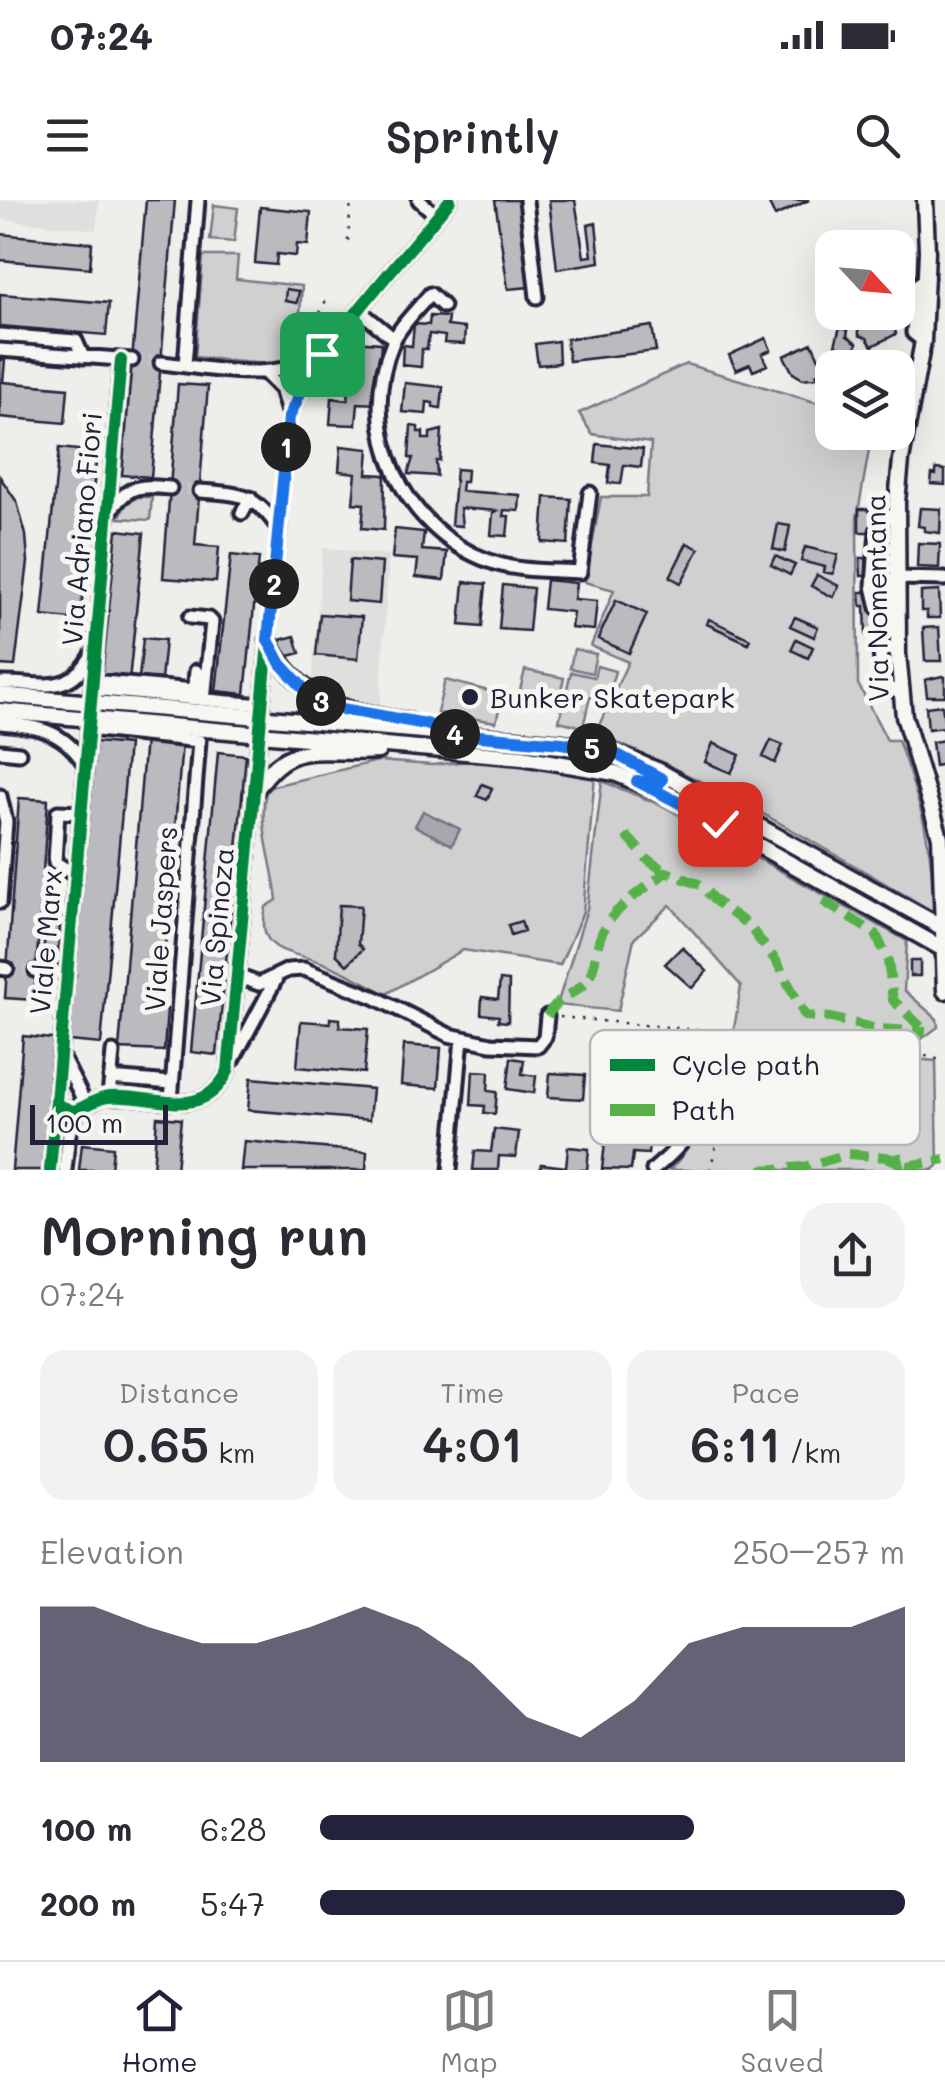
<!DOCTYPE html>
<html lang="en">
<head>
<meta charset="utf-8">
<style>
	:root { --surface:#fff; --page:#f2f2f3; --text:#2b2b33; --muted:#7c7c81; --line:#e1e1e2; --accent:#22223b }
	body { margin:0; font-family:Mali,sans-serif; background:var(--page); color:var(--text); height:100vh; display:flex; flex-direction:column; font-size:38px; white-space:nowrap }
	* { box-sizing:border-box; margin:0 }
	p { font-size:32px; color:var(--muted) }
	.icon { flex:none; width:55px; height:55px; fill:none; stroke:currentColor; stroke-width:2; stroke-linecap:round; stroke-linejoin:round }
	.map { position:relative; height:970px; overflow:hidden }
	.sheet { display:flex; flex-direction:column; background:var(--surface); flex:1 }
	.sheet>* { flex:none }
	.needle { width:65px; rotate:116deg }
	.controls { position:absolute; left:815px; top:30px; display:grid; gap:20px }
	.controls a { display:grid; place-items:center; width:100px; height:100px; border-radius:20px; background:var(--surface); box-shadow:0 10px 40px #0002; font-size:50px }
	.scale { position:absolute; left:30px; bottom:25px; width:138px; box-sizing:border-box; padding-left:10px; border:5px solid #22223b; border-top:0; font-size:28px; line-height:35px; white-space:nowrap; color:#22223b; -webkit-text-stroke:8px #f6f6f2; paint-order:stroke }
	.pin { position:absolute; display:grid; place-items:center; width:85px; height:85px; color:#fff; margin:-42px; border-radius:20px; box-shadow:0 5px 15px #0006 }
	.km { position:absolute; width:50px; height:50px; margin:-25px; border-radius:50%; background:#222; color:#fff; font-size:28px; line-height:50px; text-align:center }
	.round { display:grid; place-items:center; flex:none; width:105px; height:105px; border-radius:30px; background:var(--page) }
	.headline { display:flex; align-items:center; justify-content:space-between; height:170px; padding:0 40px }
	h1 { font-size:55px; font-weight:600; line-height:75px }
	.stats { display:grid; grid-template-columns:repeat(3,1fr); gap:15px; height:170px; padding:10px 40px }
	.stats div { display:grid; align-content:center; border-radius:25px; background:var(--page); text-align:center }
	.stats b { font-size:50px; font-weight:600 }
	.stats small { font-size:28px; font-weight:400 }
	.stats p { font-size:28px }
	.chart { height:280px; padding:20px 40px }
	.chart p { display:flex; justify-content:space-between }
	.chart svg { width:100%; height:180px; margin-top:10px; fill:var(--accent); opacity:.7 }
	ul { padding:0 40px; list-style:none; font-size:32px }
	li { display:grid; grid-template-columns:160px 120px 1fr; align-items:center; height:75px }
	li i { height:25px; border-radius:12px; background:var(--accent) }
	.status { display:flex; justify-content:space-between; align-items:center; height:70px; padding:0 50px; background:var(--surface); direction:ltr }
	.status svg { height:28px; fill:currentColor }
	header { display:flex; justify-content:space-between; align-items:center; height:130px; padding:0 40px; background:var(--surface); font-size:45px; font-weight:600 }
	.tab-bar { display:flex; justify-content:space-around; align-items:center; height:140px; border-top:2px solid var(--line); background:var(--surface); font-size:28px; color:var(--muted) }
	.tab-bar a { display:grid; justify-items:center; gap:5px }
	.tab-bar .selected { color:var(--accent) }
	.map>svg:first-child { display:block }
	.built { fill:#dfdfde }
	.green { fill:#d0d0d1; stroke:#797986; stroke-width:2.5 }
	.water { fill:#a7a7af; stroke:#727281; stroke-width:2.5 }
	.building { fill:#bbbbbf; stroke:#22223b; stroke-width:2.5 }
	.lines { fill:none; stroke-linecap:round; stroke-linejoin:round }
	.minor-tunnel { stroke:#c5c5c8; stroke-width:11; stroke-dasharray:11 5.5; stroke-linecap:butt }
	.minor-casing { stroke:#22223b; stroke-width:19 }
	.major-casing { stroke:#22223b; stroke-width:21 }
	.path { stroke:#22223b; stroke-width:2.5; stroke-dasharray:2.5 8; stroke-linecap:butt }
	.minor { stroke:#f6f6f2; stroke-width:11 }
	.major { stroke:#f6f6f2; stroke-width:14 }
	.quiet { stroke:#55b146; stroke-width:10; stroke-dasharray:20 10; stroke-linecap:butt }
	.cycleway-casing { stroke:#f6f6f2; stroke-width:19 }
	.cycleway { stroke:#00873e; stroke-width:12 }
	.route-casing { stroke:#fff; stroke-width:20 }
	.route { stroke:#1a73e8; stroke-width:12 }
	.poi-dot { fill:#22223b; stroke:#f6f6f2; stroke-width:4 }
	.labels { text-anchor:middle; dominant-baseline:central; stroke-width:10; stroke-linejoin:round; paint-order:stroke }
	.street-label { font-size:28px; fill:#22223b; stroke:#f6f6f2 }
	.poi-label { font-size:28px; fill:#22223b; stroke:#f6f6f2; text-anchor:start }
	.key { fill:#f6f6f2; stroke:#b6b6bb; stroke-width:2.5 }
	.key-label { font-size:28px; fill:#22223b }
</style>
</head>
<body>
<div class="status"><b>07:24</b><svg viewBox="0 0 49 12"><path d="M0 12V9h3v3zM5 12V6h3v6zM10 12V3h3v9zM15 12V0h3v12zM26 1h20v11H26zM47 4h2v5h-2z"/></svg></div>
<header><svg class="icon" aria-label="menu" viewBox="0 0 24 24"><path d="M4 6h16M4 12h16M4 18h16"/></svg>Sprintly<svg class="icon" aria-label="search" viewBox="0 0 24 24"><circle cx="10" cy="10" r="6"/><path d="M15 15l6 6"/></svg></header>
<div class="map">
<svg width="945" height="970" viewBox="0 0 945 970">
	<rect width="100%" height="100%" fill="#eeeeeb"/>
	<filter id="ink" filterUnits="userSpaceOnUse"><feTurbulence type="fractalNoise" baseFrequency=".01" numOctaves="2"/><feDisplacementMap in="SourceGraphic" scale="20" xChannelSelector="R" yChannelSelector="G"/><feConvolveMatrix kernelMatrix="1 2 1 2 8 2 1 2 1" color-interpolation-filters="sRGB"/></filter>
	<g filter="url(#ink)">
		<path class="built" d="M0,0H99L96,30L0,19Z
			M323,348L389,355L380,508L355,505L322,492L312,484Z"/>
		<path class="green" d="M214,5L238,8L234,42L210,40Z
			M203,56H238L236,79L302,86L298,141L285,142L284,162L265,164L195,157Z
			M686,164L832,207V232L872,233L857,318L858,484L887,540H898C921,605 933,642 934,712C824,648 714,581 595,534L628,462L591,446L614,390L585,382L601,297H647L651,243L592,234L579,213Z
			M138,297H152L150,320L119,318L126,304Z
			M574,449L596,454L592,473L570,468Z
			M597,466L615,471L607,500L590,497L583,527L559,521L571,472L594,477Z
			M525,470L564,478L559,499L520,490Z
			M445,480L497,493L501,501L496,522L437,513Z
			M489,559L595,575L583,712L560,765L463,750L386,794C365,783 345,771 323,763C294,751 254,755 266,707L277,700C273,662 258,629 266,591L273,586L378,561L432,565Z
			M602,581L663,606L907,741L904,790L937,819L938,827L912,846L914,859L936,861L938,966L933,970H670C723,912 729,861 741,786L670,705L634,739L618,811L557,805L587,709Z"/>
		<path class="water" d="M423,611L460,629L452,645L415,626Z"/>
		<path class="building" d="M146,0H175L151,277L122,275Z
			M495,0H519L530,87L508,89Z
			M549,0H575L584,57L592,56L588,25L596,23L600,62L557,69Z
			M767,0H809L775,16Z
			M260,7L311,12L308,45L297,44L296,56L277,54L276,65L255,63Z
			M0,34L92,43L90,68L0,60Z
			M286,89L299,91L297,103L285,101Z
			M0,94L109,103L106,135L0,126Z
			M892,112L896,134L872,146L867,138L859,135L858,118L875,122L879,112Z
			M430,116L448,117L447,126L465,128L464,144L444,143L445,136L429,134L427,149H422L421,167L402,165L403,145L412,146L414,124L429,125Z
			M652,126L656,151L569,161L566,139Z
			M840,127L848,130L847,136L857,143L856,148L862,150V159L850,168L836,167L839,146L835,145Z
			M766,138L771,150L762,154L767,165L753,171L750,164L736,170L729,155Z
			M352,141L381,143L377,204L358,203L356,225L330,224L332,198L348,200Z
			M558,141L559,163L538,165L535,144Z
			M812,143L824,170L816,174L818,177L803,179L793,173L784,156Z
			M0,160H5L3,182L68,188L65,223L0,217Z
			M405,183L443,187L441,208L433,207V203L427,202L426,214L402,212Z
			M178,184L208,186L195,345L219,347L216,382L163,378Z
			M411,226L418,227V232H423V239H430V233L442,230L440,261H436L437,276L408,274L413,258H409Z
			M597,244L643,249L641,267L624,265L621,284L608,283L610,265L595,263Z
			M341,246L369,249L367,274L385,275L384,330L362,328L364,304L353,303L356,273L339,271Z
			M59,248L97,252L80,420L42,416Z
			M456,269L467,270L466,282H462L461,291L520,295L519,311L504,310L503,316H509L507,336L491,335L493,313L497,311L460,308L462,326L451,325Z
			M936,269L945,270V285L931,284L932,274L936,275Z
			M0,277L17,302L26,335L28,362L15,466L0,465Z
			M545,297L571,299L568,344L542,342Z
			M920,308L941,309L940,333L924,331V327L918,326Z
			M859,309H867L876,318L871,332H859Z
			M778,324L790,326L785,352L773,349Z
			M395,329L424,332L422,350L447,352L444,380L416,377L418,360L392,358Z
			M117,330L144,333L129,481L102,478Z
			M687,343L699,349L681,383L670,377Z
			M918,343L940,344L939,368L917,367Z
			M805,347L838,355L833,374L824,372L825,367L801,361Z
			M231,355L259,358L245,494L216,491Z
			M775,356L795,365L790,375L771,365Z
			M860,358H866L867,369H871L868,376H861Z
			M350,360L382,363L379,404L347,401Z
			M817,375L839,386L833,397L811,386Z
			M546,380L576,383L574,399L597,401L594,430L571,428L573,412L543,409Z
			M464,382L486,384L482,427L460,425Z
			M503,385L533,388L529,431L499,429Z
			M939,391L940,418H927V411H921V392Z
			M860,392H883L884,405H879L880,434L866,435L865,406H861Z
			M616,400L647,414L629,453L598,439Z
			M320,414L362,417L358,459L316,455Z
			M795,417L818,427L814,437L790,426Z
			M709,419L750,439L748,443L707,424Z
			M939,427L941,461H925L923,428Z
			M295,436L300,453L285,457L280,440Z
			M143,438L165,440L161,480L139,478Z
			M796,439L813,447L808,458L791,450Z
			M942,476L945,477V496H927L925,480Z
			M942,505L945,527L928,529L926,507Z
			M145,539L182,543L160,808L167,809L164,851L119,849Z
			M771,540L783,545L775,563L763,557Z
			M945,540V564L935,566L932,542Z
			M96,542L128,545L101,844L69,841Z
			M713,543L740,555L731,573L705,562Z
			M218,552L246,555L217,855L191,852Z
			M482,584L492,588L487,600L477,596Z
			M19,598L48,600L34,800L5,798Z
			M47,697L62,699L57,763L43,761Z
			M339,705L361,706L358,744L363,749L347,765L336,754Z
			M521,721L524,731L511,735L508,725Z
			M682,747L707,771L692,788L665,764Z
			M910,761H920V776H910Z
			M500,780L509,781L508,822L498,821L499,816L481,814L482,797L498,799Z
			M330,818L340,819V827L368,829L364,873L297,867L301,821L330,823Z
			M23,836L53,839L42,970H12Z
			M404,845L441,848L438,888L401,885Z
			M511,858L524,860L522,874L536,876L534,893L507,889Z
			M676,869L700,872L696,908L672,905L669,929L651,927L648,954L633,953L631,970L602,969L606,934L626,936L629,912L646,914L649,888L673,891Z
			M473,871L489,872L488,891L497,892L495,914L484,913L485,906L471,905Z
			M550,873L585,875L583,899L548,897Z
			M251,878L372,889L369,920L248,910Z
			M157,917L181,919L176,970H153Z
			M494,929L519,932L516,957L499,956L498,970H473L475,951L491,952Z
			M244,941L367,952L366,970H241Z
			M82,944L113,947L111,970H79Z
			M568,947L589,949L587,970H540L541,964L566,967Z"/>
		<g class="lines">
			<path class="minor-tunnel" d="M132,160L161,163
				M170,288L200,291
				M7,769L36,771"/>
			<defs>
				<path id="minor" d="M419,0L437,16
					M526,0L537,97
					M443,106L430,94C419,108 400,125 393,142C356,229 402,329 489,361C518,372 550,370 580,372L590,293
					M360,111L394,139
					M0,135L76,141L83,157
					M923,141L913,133L915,86L927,78
					M0,150L132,160
					M161,163C215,168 278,186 325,151
					M185,165L198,0
					M265,173L281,189L289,215
					M200,291C240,294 255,293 279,329
					M897,312L885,319L877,331L873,386L878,408L897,425
					M109,313C128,285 137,285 170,288
					M242,313L250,298
					M896,378L945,379
					M190,417L209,419L212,422L204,500
					M898,446L880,452L883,486L900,492
					M92,481L194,490
					M0,483C42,482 68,498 93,453
					M92,489L261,505
					M194,495L196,471
					M0,523C38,526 65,531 85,565
					M88,529L199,541L171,901
					M0,551L19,553
					M0,596L6,622L0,702
					M76,676L55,662L58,612L81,613
					M0,768L7,769
					M36,771L68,774
					M237,776L259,784L288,770L304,769L376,798L449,835L491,844L538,846L545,837L547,816
					M62,857L82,897L69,934L65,970
					M233,860L278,775
					M110,878L172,883
					M109,897L113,852
					M56,904L73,911C85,908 95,898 109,897C154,893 202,924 228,871L289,217C321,144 399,64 450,0
					M50,970L121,160
					M450,970L462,838
					M653,970C689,941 723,897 716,849"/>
				<path id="major" d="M925,0L927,51L923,141L901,260L897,302L898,454L904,516L940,637L945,791
					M268,440C302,506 344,510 411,522
					M0,495L563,543L616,554L657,570L945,729
					M0,511L522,557L615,573L673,598L945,750
					M253,595C288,535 320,556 378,551"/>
			</defs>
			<use href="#minor" class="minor-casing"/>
			<use href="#major" class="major-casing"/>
			<path class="path" d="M348,41L351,0
				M302,151L329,94
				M560,817L899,849L945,861
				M710,970L720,931L732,910L795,840"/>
			<use href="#minor" class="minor"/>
			<use href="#major" class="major"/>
			<path class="quiet" d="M626,635L648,660L666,672
				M823,701L876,734L888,761L893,800L926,832
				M547,816C559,795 577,795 588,779C597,764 595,748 602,733C614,706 644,690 666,672L701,685L714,700L748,725L777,762L805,816L831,818L877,829L926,832
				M729,881L733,896L740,900
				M715,883L785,861L820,866L878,888L887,901L900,970
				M885,894L887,872L899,849
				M760,970L804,967L848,954L886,957L909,966L945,959"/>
			<defs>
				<path id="cycleway" d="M56,904L73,911C85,908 95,898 109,897C154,893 202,924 228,871L289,217C321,144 399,64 450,0
					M50,970L121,160"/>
			</defs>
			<use href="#cycleway" class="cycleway-casing"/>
			<use href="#cycleway" class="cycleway"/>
		</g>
	</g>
	<g class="lines" filter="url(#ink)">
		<defs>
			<path id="route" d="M322,154L336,141L301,191L289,217L268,440L281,464L305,490L321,501L342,509L426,524L456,534L562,543L616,554L662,579L658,585L637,581L720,624"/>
		</defs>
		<use href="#route" class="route-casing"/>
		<use href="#route" class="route"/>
	</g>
	<circle class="poi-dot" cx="470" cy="497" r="10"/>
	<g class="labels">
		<g class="street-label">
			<text transform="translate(81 329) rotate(-85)">Via Adriano Fiori</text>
			<text transform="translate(876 398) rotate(-91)">Via Nomentana</text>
			<text transform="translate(160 719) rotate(-86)">Viale Jaspers</text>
			<text transform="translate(216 727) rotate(-85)">Via Spinoza</text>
			<text transform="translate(45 742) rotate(-85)">Viale Marx</text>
		</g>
		<g class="poi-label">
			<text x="490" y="497">Bunker Skatepark</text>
		</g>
	</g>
	<rect x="590" y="830" width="330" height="115" rx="15" class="key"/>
	<rect x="610" y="859" width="45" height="12" fill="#00873e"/>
	<rect x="610" y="904" width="45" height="12" fill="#55b146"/>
	<g class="key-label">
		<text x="672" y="875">Cycle path</text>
		<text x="672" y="920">Path</text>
	</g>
</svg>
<div class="controls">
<a><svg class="needle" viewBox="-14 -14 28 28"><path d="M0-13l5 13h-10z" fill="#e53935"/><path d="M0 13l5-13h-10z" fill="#7c7c81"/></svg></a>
<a><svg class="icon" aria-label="layers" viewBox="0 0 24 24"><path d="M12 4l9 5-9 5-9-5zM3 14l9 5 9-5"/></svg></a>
</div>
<div class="scale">100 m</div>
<div class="pin" style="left:322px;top:154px;background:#1e9e55"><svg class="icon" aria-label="arrive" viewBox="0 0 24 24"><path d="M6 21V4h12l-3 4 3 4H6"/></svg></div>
<div class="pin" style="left:720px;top:624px;background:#d93025"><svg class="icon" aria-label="check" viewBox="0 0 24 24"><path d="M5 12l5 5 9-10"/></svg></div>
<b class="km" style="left:286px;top:247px">1</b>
<b class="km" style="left:274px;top:384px">2</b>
<b class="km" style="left:321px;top:501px">3</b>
<b class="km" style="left:455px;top:534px">4</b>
<b class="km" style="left:592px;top:548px">5</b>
</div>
<section class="sheet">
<div class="headline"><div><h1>Morning run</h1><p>07:24</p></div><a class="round"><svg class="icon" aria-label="share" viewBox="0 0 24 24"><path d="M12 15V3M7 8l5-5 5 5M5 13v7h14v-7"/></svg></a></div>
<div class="stats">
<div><p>Distance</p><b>0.65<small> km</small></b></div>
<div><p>Time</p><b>4:01</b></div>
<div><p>Pace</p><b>6:11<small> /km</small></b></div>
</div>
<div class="chart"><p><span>Elevation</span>250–257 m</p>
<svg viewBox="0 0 160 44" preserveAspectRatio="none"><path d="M0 44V6L10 6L20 11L30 15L40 15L50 11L60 6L70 11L80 20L90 33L100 38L110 29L120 15L130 11L140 11L150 11L160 6V44z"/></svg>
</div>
<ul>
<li><b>100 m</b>6:28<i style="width:64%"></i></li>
<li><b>200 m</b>5:47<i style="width:100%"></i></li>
</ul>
</section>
<nav class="tab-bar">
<a class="selected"><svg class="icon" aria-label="home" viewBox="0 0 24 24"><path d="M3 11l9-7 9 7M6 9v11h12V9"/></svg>Home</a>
<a><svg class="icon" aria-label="map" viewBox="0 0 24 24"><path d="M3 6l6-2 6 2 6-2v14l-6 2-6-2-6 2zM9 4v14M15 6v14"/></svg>Map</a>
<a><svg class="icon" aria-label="saved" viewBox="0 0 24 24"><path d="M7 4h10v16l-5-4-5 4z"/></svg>Saved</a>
</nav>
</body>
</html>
